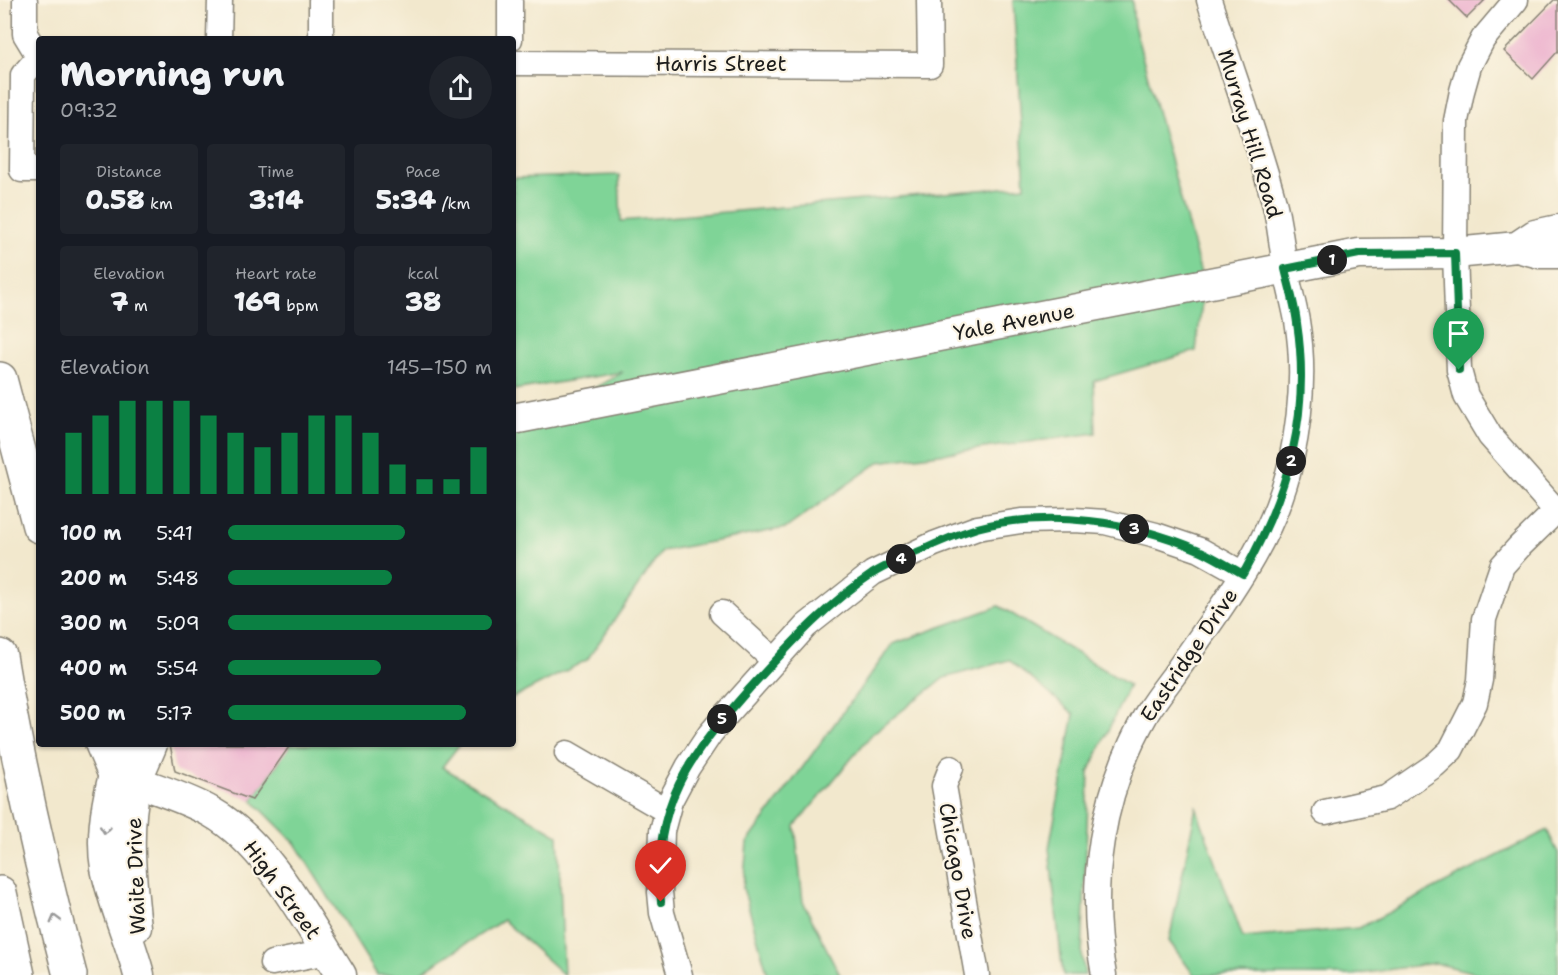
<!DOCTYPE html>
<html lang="en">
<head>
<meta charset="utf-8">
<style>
	:root { --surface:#171b24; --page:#20242c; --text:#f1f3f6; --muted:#9ea1a6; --accent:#0b8043 }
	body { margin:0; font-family:"Shantell Sans",sans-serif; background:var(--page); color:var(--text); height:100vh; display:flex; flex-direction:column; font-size:22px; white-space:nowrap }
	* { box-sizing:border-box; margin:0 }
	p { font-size:20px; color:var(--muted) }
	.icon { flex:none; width:33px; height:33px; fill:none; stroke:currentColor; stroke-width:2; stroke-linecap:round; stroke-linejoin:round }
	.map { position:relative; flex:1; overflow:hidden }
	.side { position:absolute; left:36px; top:36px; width:480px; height:711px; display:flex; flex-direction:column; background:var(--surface); border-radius:6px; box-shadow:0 2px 4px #0004 }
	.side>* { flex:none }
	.pin { position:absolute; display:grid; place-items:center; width:51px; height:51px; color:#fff; margin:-62px -26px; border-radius:50% 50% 50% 0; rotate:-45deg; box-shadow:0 0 6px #0007 }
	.pin .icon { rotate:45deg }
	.km { position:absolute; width:30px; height:30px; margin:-15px; border-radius:50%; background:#222; color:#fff; font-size:16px; line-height:30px; text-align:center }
	.round { display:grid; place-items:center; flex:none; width:63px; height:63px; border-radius:32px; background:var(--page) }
	.summary { display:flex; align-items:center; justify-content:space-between; height:102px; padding:0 24px }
	h1 { font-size:33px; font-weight:800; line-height:45px }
	.figures { display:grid; grid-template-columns:repeat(3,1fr); gap:9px; height:102px; padding:6px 24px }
	.figures div { display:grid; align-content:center; border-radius:6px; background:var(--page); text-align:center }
	.figures b { font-size:26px; font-weight:800 }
	.figures small { font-size:16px; font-weight:400 }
	.figures p { font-size:16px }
	.chart { height:168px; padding:12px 24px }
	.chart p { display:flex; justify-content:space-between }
	.chart svg { width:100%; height:108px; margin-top:6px; stroke:var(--accent); stroke-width:6 }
	ul { padding:0 24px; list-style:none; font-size:20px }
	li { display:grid; grid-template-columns:96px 72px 1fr; align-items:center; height:45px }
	li i { height:15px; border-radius:8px; background:var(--accent) }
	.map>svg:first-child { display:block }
	.green { fill:#7fd497; stroke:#4e785a; stroke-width:1.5 }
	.building { fill:#ebaccc }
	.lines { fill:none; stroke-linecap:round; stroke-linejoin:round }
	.minor-casing { stroke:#878274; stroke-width:27 }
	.major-casing { stroke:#878274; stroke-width:33 }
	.highway-casing { stroke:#878274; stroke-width:36 }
	.minor { stroke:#fff; stroke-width:24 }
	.major { stroke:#fff; stroke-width:30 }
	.highway { stroke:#fff; stroke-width:33 }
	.oneway { stroke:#999 }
	.route-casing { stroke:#fff; stroke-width:12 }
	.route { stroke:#0b8043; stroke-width:8 }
	.labels { text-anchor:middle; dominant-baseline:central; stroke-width:4.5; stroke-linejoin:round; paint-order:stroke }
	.street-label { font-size:21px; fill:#1c1c1c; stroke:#fcf5e5 }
</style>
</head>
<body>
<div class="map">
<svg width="1558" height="975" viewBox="0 0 1558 975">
	<rect width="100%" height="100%" fill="#fcf5e5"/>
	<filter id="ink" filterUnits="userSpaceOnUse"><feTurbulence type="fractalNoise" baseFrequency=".0167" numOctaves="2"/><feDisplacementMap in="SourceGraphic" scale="12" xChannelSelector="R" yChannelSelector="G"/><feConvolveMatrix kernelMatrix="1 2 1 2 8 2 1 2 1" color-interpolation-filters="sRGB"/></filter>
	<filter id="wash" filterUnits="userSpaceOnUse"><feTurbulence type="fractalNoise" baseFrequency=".008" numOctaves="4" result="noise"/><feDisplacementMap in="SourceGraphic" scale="24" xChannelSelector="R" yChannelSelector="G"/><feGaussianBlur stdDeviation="1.35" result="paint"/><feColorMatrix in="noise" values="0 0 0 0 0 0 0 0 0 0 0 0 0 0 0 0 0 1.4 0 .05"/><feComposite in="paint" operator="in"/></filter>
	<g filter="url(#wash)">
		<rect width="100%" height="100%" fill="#f2e8cd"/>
		<path class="green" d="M1013,0H1132L1134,25L1204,285L1196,351L1094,381L1096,433L879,462L786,528L662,551L587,660L513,698V435L623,372L513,390V178L619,175L621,221L1025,186Z
			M999,606L1129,685L1089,772L1082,957L1085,975H1063L1049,848L1074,714L1009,660L944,678L872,734L795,826L803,902L840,975H768L743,888L747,843L893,644Z
			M291,744H460L442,767L558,835L564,975L503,920L417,975H377L295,843L252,800Z
			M1196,807L1243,938L1359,928L1547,830L1558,853V975H1484L1435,963L1352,975H1194L1169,941Z"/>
		<g id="blocks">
			<path class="building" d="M1449,0H1485L1467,18Z
				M1554,0H1558V51L1533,79L1504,51Z
				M170,744H291L252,800L175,771Z"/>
		</g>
	</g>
	<g filter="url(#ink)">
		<use href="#blocks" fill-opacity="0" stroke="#878274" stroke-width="1.5"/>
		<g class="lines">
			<defs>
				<path id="minor" d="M25,0V34L39,57L23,75L22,170H39
					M321,0V39
					M510,0V39
					M1516,0L1483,39L1469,66L1462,91L1456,121L1455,253L1459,370L1466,396L1490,436L1558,513
					M219,39L220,0
					M513,63L930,65L929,0
					M722,613L775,661
					M567,753L667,811
					M951,768L944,786L977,975
					M1325,812L1387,798L1435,765L1451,750L1475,703L1480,680L1484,619L1502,566L1519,547L1558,509
					M272,963L327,952
					M680,975L662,913L660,892L662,831L670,801L688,767L710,734L727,714L806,626L873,573L934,544L977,528L1021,521L1074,520L1105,522L1156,535L1200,550L1243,574
					M1104,975C1087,885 1101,793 1147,713C1155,700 1165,687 1174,675C1220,608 1274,542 1291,461C1301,415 1305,368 1297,321C1294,304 1289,287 1286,270C1281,247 1280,222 1273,198C1255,132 1230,66 1209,0"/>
				<path id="major" d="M1517,247L1535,235L1558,230
					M513,419L1359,254L1455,253L1517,247L1540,253H1558
					M123,744C111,783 99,827 106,868C113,904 130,939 139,975
					M114,772C146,787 181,795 211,812C268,844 307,922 341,975
					M136,927C131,880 125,829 136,783C140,770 147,757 152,744"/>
				<path id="highway" d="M0,379L39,526
					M0,656C18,764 42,870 70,975
					M102,744L114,772
					M0,893L18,975"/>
			</defs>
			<use href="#minor" class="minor-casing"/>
			<use href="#major" class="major-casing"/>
			<use href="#highway" class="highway-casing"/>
			<use href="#minor" class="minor"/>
			<use href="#major" class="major"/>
			<use href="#highway" class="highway"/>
		</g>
		<defs><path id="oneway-chevron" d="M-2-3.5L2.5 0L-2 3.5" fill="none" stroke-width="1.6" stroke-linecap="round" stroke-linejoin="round" transform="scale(1.5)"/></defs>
		<g class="oneway">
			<use href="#oneway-chevron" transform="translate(105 830) rotate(96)"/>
			<use href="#oneway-chevron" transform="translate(55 919) rotate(-105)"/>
		</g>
	</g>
	<g class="lines" filter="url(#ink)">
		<defs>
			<path id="route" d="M661,902C651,804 689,757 750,688C788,647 825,605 872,574C888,564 905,557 922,550C939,542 958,534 977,528C1048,509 1132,521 1199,550C1214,557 1229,566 1243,574C1288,493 1311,416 1297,323C1295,305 1289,286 1285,269L1359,254L1455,253L1459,370"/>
		</defs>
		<use href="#route" class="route-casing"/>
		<use href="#route" class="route"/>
	</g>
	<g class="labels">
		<g class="street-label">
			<text x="721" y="64">Harris Street</text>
			<text transform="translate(1250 134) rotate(73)">Murray Hill Road</text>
			<text transform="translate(1014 322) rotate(-11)">Yale Avenue</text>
			<text transform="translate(1189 655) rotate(-56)">Eastridge Drive</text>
			<text transform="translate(958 871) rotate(80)">Chicago Drive</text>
			<text transform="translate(136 876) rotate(-92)">Waite Drive</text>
			<text transform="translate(282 890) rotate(54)">High Street</text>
		</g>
	</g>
</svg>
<div class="pin" style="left:1459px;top:370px;background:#1e9e55"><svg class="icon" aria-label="arrive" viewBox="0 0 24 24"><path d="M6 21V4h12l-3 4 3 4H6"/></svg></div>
<div class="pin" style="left:661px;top:902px;background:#d93025"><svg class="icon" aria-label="check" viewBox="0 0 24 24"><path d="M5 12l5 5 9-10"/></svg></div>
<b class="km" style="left:1332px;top:260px">1</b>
<b class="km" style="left:1291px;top:461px">2</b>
<b class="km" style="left:1134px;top:529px">3</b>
<b class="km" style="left:901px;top:559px">4</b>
<b class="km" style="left:722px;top:719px">5</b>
<section class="side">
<div class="summary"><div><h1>Morning run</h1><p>09:32</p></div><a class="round"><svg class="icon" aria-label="share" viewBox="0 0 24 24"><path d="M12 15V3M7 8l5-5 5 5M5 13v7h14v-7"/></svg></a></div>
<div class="figures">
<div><p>Distance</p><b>0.58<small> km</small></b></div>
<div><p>Time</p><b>3:14</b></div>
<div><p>Pace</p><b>5:34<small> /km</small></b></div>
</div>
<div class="figures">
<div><p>Elevation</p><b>7<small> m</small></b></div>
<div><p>Heart rate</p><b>169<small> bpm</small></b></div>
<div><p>kcal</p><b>38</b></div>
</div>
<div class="chart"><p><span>Elevation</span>145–150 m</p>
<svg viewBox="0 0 160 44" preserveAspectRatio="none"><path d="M5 44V19M15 44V12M25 44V6M35 44V6M45 44V6M55 44V12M65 44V19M75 44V25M85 44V19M95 44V12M105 44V12M115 44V19M125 44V32M135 44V38M145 44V38M155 44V25"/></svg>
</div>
<ul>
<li><b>100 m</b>5:41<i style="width:67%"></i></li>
<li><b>200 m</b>5:48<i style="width:62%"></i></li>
<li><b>300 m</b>5:09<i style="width:100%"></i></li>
<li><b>400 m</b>5:54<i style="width:58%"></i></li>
<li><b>500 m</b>5:17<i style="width:90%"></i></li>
</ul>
</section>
</div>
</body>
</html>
